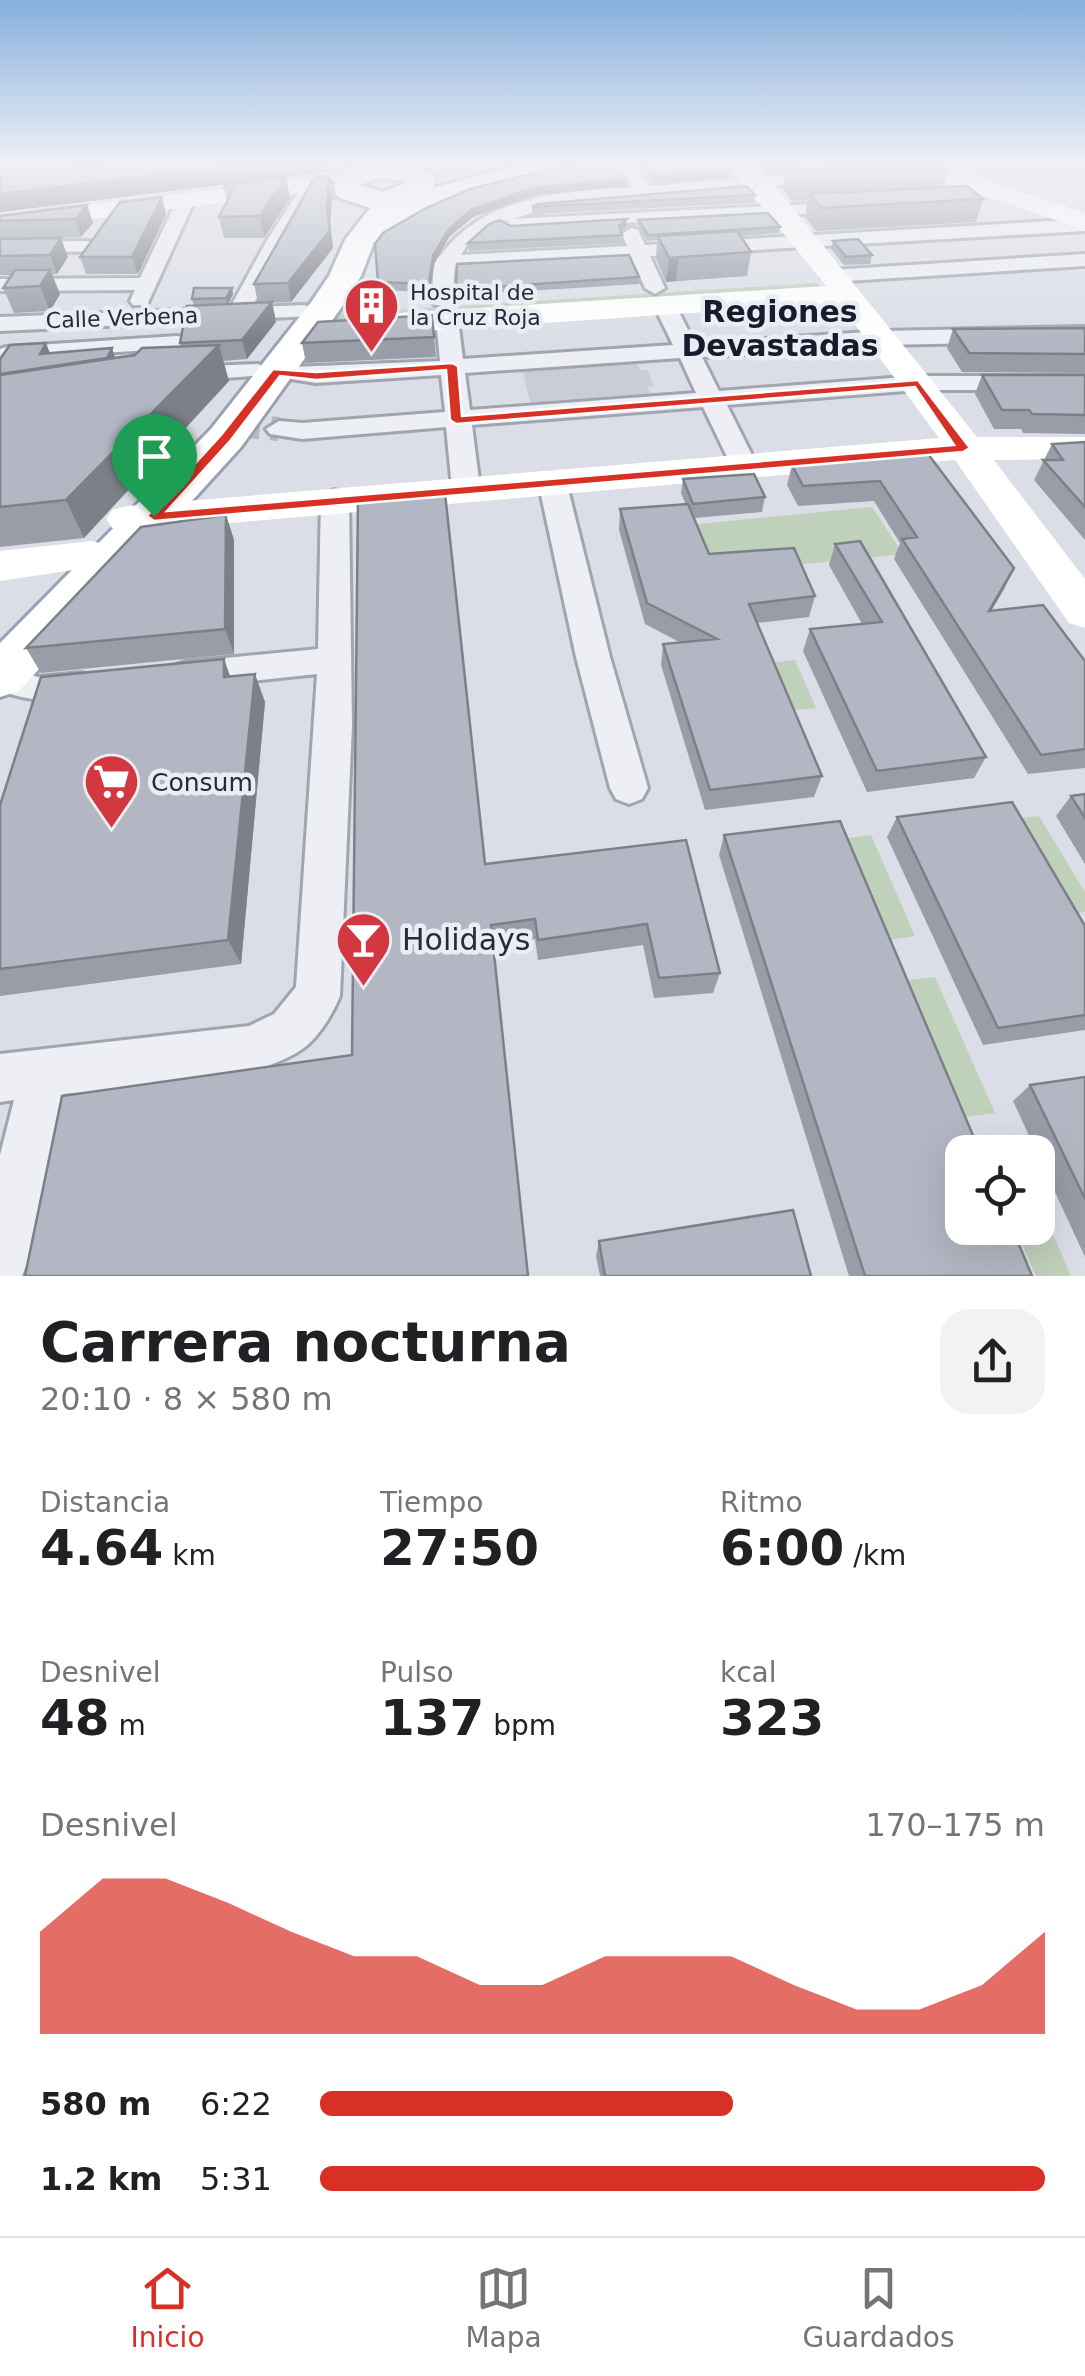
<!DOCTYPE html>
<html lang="es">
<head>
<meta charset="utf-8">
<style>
	:root { --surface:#fff; --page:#f2f2f2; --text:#202124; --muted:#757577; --line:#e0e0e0; --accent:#d93025 }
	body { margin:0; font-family:"DejaVu Sans",sans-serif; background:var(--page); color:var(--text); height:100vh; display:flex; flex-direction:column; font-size:38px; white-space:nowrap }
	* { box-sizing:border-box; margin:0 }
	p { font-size:32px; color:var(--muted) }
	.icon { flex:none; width:55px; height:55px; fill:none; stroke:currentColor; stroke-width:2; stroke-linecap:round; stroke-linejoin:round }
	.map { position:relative; height:1276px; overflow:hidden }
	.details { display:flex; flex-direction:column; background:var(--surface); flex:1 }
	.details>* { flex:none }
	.controls { position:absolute; left:945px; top:1135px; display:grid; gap:20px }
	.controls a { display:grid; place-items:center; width:110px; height:110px; border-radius:20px; background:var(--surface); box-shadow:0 10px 40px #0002; font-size:50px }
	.pin { position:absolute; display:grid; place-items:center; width:85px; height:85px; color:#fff; margin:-102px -42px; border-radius:50% 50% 50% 0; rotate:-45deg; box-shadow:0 0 10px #0007 }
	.pin .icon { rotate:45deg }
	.round { display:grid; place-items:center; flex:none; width:105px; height:105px; border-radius:30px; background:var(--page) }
	.overview { display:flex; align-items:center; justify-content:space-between; height:170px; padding:0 40px }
	h1 { font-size:55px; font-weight:700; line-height:75px }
	.stats { display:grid; grid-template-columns:repeat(3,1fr); gap:15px; height:170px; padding:10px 40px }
	.stats div { display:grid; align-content:center }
	.stats b { font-size:50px; font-weight:700 }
	.stats small { font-size:28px; font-weight:400 }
	.stats p { font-size:28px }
	.chart { height:280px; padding:20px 40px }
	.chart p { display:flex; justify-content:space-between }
	.chart svg { width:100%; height:180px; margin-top:10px; fill:var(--accent); opacity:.7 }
	ul { padding:0 40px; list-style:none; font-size:32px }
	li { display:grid; grid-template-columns:160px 120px 1fr; align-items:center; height:75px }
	li i { height:25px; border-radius:12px; background:var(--accent) }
	.dock { display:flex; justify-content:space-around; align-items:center; height:140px; border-top:2px solid var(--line); background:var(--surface); font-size:28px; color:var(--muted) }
	.dock a { display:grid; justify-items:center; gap:5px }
	.dock .current { color:var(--accent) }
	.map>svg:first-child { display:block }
	.built { fill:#c9cdd8 }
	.green { fill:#bfd0bb }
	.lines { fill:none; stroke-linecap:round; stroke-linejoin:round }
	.street-tunnel { stroke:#b6bac4; stroke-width:24; stroke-dasharray:24 11; stroke-linecap:butt }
	.street-casing { stroke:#a0a5b0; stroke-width:6 }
	.primary-casing { stroke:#9aa1b2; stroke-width:6 }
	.street { fill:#edeff4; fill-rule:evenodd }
	.secondary { fill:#fff; fill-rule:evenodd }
	.primary { fill:#fff; fill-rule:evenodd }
	.wall { fill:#999da8 }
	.shaded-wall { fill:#7d8088 }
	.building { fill:#b2b7c3; stroke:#7d8088; stroke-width:2.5 }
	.route { fill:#d93025; stroke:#fff; stroke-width:2.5; fill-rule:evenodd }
	.labels { text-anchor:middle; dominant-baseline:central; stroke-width:9; stroke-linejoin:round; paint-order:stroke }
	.far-poi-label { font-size:22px; fill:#242b3c; stroke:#eaedf4; text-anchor:start }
	.far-street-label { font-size:22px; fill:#242b3c; stroke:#eaedf4 }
	.poi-label { font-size:25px; fill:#242b3c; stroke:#eaedf4; text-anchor:start }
	.far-district-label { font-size:30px; font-weight:bold; fill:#171c2d; stroke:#eaedf4 }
	.near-poi-label { font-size:30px; fill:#242b3c; stroke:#eaedf4; text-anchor:start }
</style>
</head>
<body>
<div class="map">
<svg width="1085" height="1276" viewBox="0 0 1085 1276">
	<rect width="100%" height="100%" fill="#dbdee6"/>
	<path class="built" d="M636,360L640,370H647L654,386L648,387L652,397L531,406L522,368Z"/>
	<path class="green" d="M816,283L827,291L324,324L333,314Z
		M872,507L903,554L710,574L689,525Z
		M795,660L816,708L792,710L772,663Z
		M1039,816L1085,892V912L1069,914L1012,819Z
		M871,835L915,936L889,940L848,838Z
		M935,977L995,1113L966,1117L908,980Z
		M1038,1200L1071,1276H1036L1015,1228H1038Z"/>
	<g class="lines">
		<path class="street-tunnel" d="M236,425L279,429"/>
		<defs>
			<path id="street" d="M614,162H631L650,186L826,171L834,176L826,181L560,205L495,224L469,242L461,255L627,246L622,234L631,228L638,230L645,245L1085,219V231L650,256L665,288L655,294L645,288L631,257L455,267L452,301L449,305H435L432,301C433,289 432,273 435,263C436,258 440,257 443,252C489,194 564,192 633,187Z
				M311,180L319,185L252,307L305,305L316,311L313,316L0,331V317L230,308L266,242L305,181Z
				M186,195L195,200L147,305H133L130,301L135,290L0,291V279L140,278L177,200Z
				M851,202L857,203V211L511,229L502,224L511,219Z
				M88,241L98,247L95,251L0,254V242Z
				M1085,254V266L831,282L821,276L831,270Z
				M665,300L676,306L695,344L881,331L1085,327V341L881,345L702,357L719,391L918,376H1085V390H918L727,405L757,465L744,473L731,465L703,407L472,425L480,488L466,496L452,488L446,427L302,439L270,434L266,429L279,421L302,423L445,412L441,375L316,383L267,375L183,381L171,374L183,367L258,364L268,368L440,361L436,320L447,314L458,320L463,359L673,345L654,306ZM680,358L696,393L470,410L465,373Z
				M177,336L185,338L188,343L185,348L0,359V349L6,347Z
				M552,473L566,481L610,657L648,788L642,799L629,804L616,799L610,788L576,657L538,481Z
				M335,490L345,493L349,499L352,725L340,996C333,1013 320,1035 305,1047C254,1086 128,1087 63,1094L27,1263L22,1276H0V1155L14,1100L0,1102V1054L249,1026L274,1014L296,987L317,674L185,688L173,684L168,675L173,666L185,662L318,649L321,499L325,493Z
				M0,665L38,677L82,673L94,677L99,686L94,695C60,706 33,701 0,691Z"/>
			<path id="primary" d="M381,162C401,163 422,162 436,179L433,188L529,162L570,165L566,171L469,193L425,212L374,242L361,276L341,308L241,447L19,691L0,697V643L211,429L312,301L329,276L345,240L370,208L340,198L328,186L342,170ZM381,178L408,182L383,192L358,185Z"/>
		</defs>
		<use href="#street" class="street-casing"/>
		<use href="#primary" class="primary-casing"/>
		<use href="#street" class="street"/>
		<path class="secondary" d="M726,162H752L768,177L977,437H1085V459L994,460L1085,579V628L1069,623L955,460L127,532L112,528L106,519L112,510L127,506L939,438L839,303L367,335L356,332L351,325L356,318L367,315L826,286Z
			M896,162H932L1085,213V230L900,167Z
			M343,174L352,176L355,181L352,186L0,231V215Z
			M92,541L107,545L114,555L107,565L0,581V551Z"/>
		<use href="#primary" class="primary"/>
	</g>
	<path class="wall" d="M0,162H325L326,172L0,212Z
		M636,162H727L732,176L653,183Z
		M762,162H950L943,187L983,199L976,222L816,231L805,217L808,200L792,201L783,189L786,171L769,173L761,166Z
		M570,165L627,186L534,195L473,217L449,237L434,264L430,292L379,290L375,244Z
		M315,177L334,183L337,200L332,199L330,224L333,248L291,302L258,303L254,284Z
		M225,185L290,198L264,238H224L219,217L227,201L224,188Z
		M755,195L754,203L532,214V207Z
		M162,197L166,214L138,274H86L80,257Z
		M87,205L93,223L81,237L28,239L68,257L57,274H52L60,294L50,311L14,313L3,288L12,275H0V216Z
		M638,220L780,227L779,233L740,236L751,252L747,276L666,282L656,259L657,240L647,241L638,226Z
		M511,226L626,227L621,231L622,243L469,251L468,243Z
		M833,241L872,255L870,264L844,265L831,249Z
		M639,277V284L495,293L456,292V286Z
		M232,288L233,294L228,304L194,306L192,299Z
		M272,302L276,322L247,359L223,361L229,381L84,538L0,547V359L50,353L115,358L181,347L180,343Z
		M432,315L436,357L306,363L302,343Z
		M1085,328V373L962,372L947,348L953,329Z
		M982,375H1085V434L1023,433L1021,429H994L975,394Z
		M1085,442V540L1034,480L1052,444Z
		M876,455L1014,568L991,611L1085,661V768L1028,774L894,559L900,543L874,501L798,506L787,485L792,465L874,459Z
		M683,479L765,497L762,512L694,518L709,554L815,596L809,617L757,623L822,776L814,797L705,810L661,665L663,644L681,643L645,624L619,530L620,509L686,505L681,493Z
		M226,515L234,540V654L41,673L26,648Z
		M835,544L986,757L974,778L867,792L803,651L810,629L862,624L829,565Z
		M231,677L265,702L241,964L0,996V805Z
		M1085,794V864L1056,816L1071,796Z
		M897,817L1085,926V1030L983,1045L887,837Z
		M724,835L1032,1276H849L719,855Z
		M686,840L720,973L713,993L654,998L643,945L538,960L535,939L493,945L352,1055L485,864Z
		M1085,1077V1257L1013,1101L1030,1085Z
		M599,1241L811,1276H600L596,1256Z"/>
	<path class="shaded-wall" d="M85,162H125L86,166Z
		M267,162H325L326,172L0,212V194Z
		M771,162H788L786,171L769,173Z
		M733,170L732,176L653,183V177Z
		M286,177L290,198L264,238L260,216Z
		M627,179V186L534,195L473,217L449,237L434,264L430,292L429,284L433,256L448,230L472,209L534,188Z
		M329,182L332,199L330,224L333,248L291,302L288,283Z
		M162,197L166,214L138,274L132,257Z
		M87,205L93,223L81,237L75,219Z
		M627,219L626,227L618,233L619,226Z
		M61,238L68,257L57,274L50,255Z
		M679,256L676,281L666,282L669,258Z
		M50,270L60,294L50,311L40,286Z
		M232,288L233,294L228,304L226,298Z
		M272,302L276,322L247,359L242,340Z
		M46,343L53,361L50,367L107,358L112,348L118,366L114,376L0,393V374L46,367L40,354Z
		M219,345L229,381L84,538L66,500Z
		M226,515L234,540V654L225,629Z
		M1014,568L1004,589L979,632L989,611Z
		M224,659L234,687L224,677Z
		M255,674L265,702L241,964L228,940Z"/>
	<path class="building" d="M10,162H58L81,167L123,162H267L0,194V165Z
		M602,162H615L627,179L534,188L472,209L448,230L433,256L429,284L378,282L375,244L383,233L426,208L470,189L570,165Z
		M641,162H727L733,170L653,177Z
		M791,162H950L798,170Z
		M327,176L334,183L329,182L327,207L330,230L288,283L254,284L315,177Z
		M286,177L260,216L219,217L234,188H224L225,185Z
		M747,186L755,195L532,207L538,204Z
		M967,186L983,199L821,208L810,194Z
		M162,197L132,257H80L120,202Z
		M87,205L75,219L0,221V216Z
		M768,213L780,227L648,235L638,220Z
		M627,219L619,226L622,235L468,243L489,224L500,220L511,226Z
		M737,231L751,252L669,258L658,236Z
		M61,238L50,255L0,256V239Z
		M858,239L872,255L846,257L833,241Z
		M629,255L639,277L495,287L456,286L457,264Z
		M15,270H50L40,286L3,288Z
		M194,288H232L226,298L192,299Z
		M272,302L242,340L180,343L187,306Z
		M432,315L434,337L302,343L318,322Z
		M1085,328V354L969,353L953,329Z
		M46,343L40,354L112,348L107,358L0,374V359L10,345Z
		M219,345L66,500L0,507V375L135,355L142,348Z
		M982,375H1085V415L1032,414L1029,410H1002Z
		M1085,442V507L1043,460H1063L1052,444Z
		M925,450L1014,568L989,611L1043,605L1085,661V749L1041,755L902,539L917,537L880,481L803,486L792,465L878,459L876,455Z
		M754,474L765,497L693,504L683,479Z
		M445,493L485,864L686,840L720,973L659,978L647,924L538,940L535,919L491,925L528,1276H25L62,1096L352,1055L358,500Z
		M688,504L709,554L794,548L815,596L749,604L822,776L710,790L663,644L717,639L647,603L620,509Z
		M226,515L225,629L26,648L141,527Z
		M860,541L986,757L877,771L810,629L882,622L835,544Z
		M224,659V677L255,674L228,940L0,969V805L41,677Z
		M1085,794V818L1071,796Z
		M1012,802L1085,926V1015L998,1028L897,817Z
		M840,821L980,1152H962V1228H1012L1032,1276H865L724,835Z
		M1085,1077V1199L1030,1085Z
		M793,1210L811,1276H605L599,1241Z"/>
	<linearGradient id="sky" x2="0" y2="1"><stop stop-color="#86afdb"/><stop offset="0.48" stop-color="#eff0f4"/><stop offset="1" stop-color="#eff0f4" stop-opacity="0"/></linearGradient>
	<rect width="1085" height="341" fill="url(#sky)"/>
	<path class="route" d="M452,363L458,366L462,416L918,380L970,448L963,452L154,521L147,516L221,435L273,369L316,372ZM446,370L450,420L456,424L915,387L954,445L167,511L231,440L280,376L316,380Z"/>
	<defs>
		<symbol id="building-pin" viewBox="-11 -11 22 30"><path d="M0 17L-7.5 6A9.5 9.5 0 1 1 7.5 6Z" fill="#d33840" stroke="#eaedf4"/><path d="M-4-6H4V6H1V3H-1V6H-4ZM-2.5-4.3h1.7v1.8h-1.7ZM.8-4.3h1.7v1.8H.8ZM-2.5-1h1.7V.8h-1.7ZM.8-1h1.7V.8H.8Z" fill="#fff"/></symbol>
		<symbol id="supermarket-pin" viewBox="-11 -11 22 30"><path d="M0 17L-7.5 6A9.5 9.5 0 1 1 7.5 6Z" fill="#d33840" stroke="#eaedf4"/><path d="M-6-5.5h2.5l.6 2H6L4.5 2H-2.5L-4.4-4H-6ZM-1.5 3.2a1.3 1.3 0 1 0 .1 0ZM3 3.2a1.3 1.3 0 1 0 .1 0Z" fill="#fff"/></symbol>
		<symbol id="bar-pin" viewBox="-11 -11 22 30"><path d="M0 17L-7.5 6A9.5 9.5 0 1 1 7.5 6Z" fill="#d33840" stroke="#eaedf4"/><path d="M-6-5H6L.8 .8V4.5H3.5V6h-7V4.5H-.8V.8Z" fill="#fff"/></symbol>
	</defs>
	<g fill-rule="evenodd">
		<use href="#building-pin" x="340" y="274" width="63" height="86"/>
		<use href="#supermarket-pin" x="80" y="750" width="63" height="86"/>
		<use href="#bar-pin" x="332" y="908" width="63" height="86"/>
	</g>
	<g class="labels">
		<g class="far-poi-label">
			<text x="410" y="292">Hospital de<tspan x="410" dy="25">la Cruz Roja</tspan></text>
		</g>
		<g class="far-street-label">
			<text transform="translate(122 318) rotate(-2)">Calle Verbena</text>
		</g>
		<g class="poi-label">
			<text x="151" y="782">Consum</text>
		</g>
		<g class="far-district-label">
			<text x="780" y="311">Regiones<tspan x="780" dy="34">Devastadas</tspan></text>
		</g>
		<g class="near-poi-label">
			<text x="402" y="939">Holidays</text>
		</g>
	</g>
</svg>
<div class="controls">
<a><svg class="icon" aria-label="locate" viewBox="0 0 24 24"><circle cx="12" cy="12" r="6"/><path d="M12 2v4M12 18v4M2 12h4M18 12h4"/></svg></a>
</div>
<div class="pin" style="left:154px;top:516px;background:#1e9e55"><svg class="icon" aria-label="arrive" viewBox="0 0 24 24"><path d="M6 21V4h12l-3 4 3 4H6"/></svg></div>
</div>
<section class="details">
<div class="overview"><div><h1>Carrera nocturna</h1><p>20:10 · 8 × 580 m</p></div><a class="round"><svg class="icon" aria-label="share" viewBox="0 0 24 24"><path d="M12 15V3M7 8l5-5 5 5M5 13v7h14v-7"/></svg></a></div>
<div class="stats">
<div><p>Distancia</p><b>4.64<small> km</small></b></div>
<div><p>Tiempo</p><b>27:50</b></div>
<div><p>Ritmo</p><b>6:00<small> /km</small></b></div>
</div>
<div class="stats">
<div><p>Desnivel</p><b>48<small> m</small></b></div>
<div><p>Pulso</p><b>137<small> bpm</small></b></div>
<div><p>kcal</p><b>323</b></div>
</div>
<div class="chart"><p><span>Desnivel</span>170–175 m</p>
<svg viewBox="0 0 160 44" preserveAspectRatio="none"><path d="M0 44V19L10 6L20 6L30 12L40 19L50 25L60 25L70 32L80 32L90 25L100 25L110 25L120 32L130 38L140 38L150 32L160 19V44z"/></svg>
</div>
<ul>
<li><b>580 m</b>6:22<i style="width:57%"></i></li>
<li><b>1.2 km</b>5:31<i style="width:100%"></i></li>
</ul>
</section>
<nav class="dock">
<a class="current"><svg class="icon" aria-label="home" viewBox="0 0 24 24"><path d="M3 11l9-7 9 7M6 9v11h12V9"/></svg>Inicio</a>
<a><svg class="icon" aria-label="map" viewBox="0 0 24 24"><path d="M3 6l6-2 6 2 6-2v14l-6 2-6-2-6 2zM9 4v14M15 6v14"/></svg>Mapa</a>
<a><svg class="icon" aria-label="saved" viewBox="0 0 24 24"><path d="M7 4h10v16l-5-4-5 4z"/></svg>Guardados</a>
</nav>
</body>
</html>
